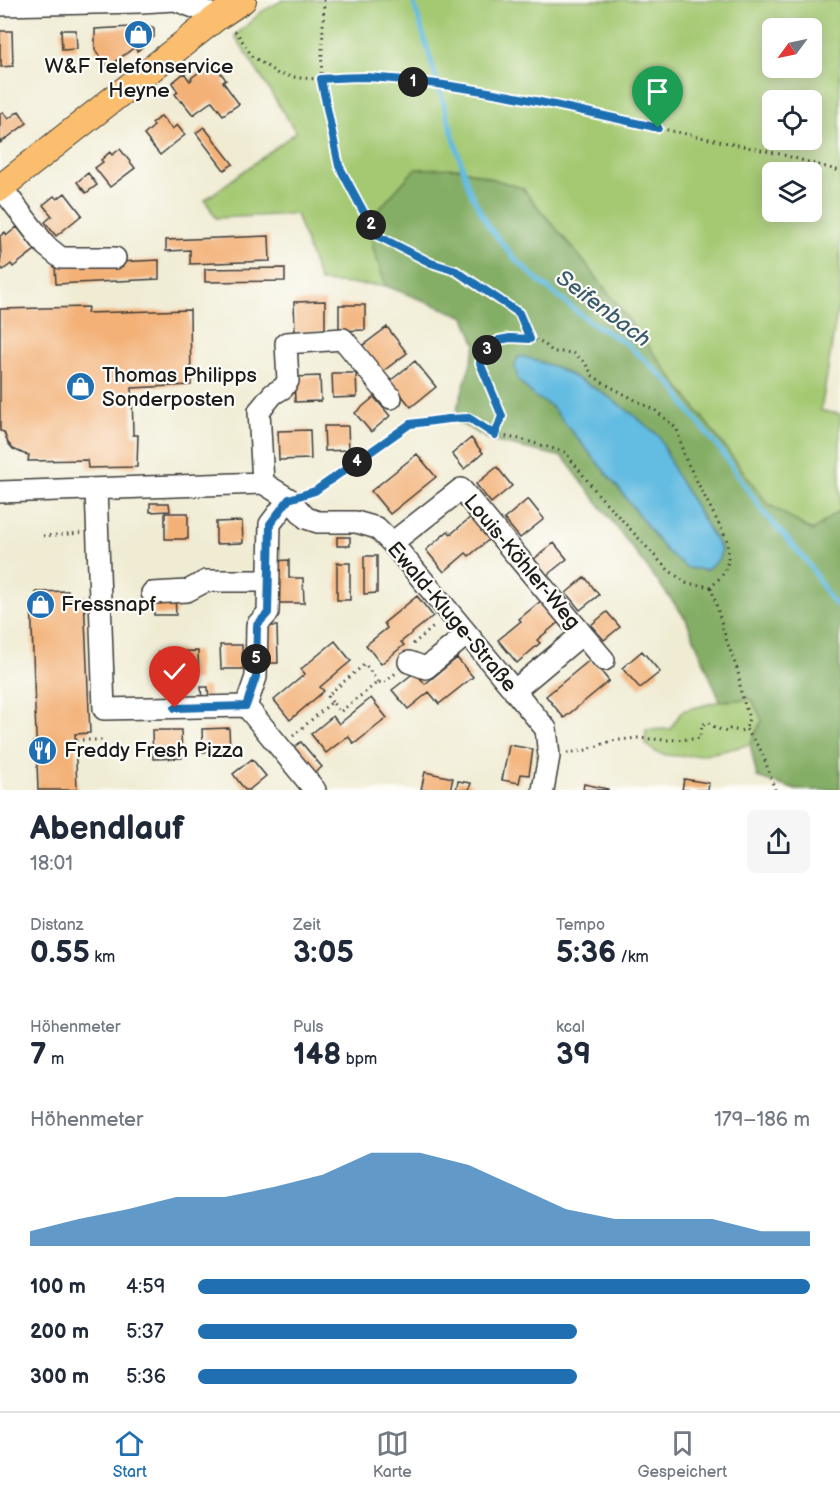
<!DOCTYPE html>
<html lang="de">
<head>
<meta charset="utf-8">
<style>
	:root { --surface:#fff; --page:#f6f6f7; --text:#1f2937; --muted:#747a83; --line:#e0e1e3; --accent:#1f6fb2 }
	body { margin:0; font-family:"Balsamiq Sans",sans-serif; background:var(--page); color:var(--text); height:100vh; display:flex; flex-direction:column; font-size:22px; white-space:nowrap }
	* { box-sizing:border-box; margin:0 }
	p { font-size:20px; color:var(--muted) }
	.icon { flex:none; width:33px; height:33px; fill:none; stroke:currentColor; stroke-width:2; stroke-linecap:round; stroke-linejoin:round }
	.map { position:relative; height:790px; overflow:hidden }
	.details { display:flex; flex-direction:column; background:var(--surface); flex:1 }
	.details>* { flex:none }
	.needle { width:39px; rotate:237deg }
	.controls { position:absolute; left:762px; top:18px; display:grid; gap:12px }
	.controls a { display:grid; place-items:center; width:60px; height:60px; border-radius:9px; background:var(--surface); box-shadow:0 3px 15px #0003; font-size:30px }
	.pin { position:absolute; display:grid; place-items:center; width:51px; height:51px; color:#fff; margin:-62px -26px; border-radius:50% 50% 50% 0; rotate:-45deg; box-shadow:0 0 6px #0007 }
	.pin .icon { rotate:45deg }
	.km { position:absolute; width:30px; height:30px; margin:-15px; border-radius:50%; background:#222; color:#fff; font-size:16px; line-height:30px; text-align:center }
	.round { display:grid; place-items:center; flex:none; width:63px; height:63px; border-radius:9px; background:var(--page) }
	.summary { display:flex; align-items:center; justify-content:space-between; height:102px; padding:0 30px }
	h1 { font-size:33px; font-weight:700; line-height:45px }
	.figures { display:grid; grid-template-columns:repeat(3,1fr); gap:9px; height:102px; padding:6px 30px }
	.figures div { display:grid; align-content:center }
	.figures b { font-size:30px; font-weight:700 }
	.figures small { font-size:16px; font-weight:400 }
	.figures p { font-size:16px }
	.chart { height:168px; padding:12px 30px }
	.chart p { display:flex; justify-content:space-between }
	.chart svg { width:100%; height:108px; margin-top:6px; fill:var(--accent); opacity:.7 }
	ul { padding:0 30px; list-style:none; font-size:20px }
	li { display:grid; grid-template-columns:96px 72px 1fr; align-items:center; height:45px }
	li i { height:15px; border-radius:8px; background:var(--accent) }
	.menu { display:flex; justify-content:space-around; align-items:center; height:84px; border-top:2px solid var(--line); background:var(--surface); font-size:16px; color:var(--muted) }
	.menu a { display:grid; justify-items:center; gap:3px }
	.menu .selected { color:var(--accent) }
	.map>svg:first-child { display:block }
	.green { fill:#a5c973; stroke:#607248; stroke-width:1.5; fill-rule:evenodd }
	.forest { fill:#84ad65; stroke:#506440; stroke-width:1.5; fill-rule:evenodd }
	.water { fill:#63bce1; stroke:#406c7e; stroke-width:1.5 }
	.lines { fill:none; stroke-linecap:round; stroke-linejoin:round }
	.stream { stroke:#63bce1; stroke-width:5 }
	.building { fill:#f3b177 }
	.minor-casing { stroke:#3c3b38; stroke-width:24 }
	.major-casing { stroke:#3c3b38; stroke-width:28 }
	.path { stroke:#3c3b38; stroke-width:3; stroke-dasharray:1.5 4.5; stroke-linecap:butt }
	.minor { stroke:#fff; stroke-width:21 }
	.major { stroke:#fabe6e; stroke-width:26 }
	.route-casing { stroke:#fff; stroke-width:12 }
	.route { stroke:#1f6fb2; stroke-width:8 }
	.labels { text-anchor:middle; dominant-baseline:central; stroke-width:4.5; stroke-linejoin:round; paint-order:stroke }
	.poi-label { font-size:21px; fill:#1c1c1c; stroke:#fdfcf7; text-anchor:start }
	.street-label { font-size:21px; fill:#1c1c1c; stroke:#fdfcf7 }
	.water-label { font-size:22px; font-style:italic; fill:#385c6b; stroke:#fdfcf7 }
</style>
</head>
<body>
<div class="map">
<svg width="840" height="790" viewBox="0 0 840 790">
	<rect width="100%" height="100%" fill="#fdfcf7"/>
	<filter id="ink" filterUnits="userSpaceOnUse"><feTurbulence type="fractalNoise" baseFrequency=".0167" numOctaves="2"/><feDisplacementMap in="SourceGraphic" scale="12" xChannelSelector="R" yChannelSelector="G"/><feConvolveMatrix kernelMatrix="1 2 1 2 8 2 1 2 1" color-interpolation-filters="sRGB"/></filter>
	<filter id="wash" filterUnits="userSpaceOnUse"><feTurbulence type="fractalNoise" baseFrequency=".008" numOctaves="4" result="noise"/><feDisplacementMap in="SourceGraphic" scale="24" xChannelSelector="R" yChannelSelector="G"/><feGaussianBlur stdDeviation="1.35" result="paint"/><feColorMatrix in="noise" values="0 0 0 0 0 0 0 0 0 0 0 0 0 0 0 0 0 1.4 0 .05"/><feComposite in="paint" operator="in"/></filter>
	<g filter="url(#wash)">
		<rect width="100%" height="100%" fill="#f0ecd4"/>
		<path class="green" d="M283,0H840V295L821,411L840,414V510L812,531L768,505L590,269L522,188L372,245L386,286L320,282L296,214L216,218L205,200L296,132L235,36L261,12ZM772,28H812V68H772ZM772,100H812V140H772ZM772,172H812V212H772Z
			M752,699L762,720L750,744C727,751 678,762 656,752C652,750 648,746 645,743L646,730L670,729L682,711L720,701Z"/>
		<path class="forest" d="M458,168L522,188L590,269L768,504L812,531L840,510V790H796L757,777L750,744L762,720L752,699L720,701L686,619L563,457L492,441L459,423L457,409L476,345L465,317L386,286L372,245L370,219L415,169ZM555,367L598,390L631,413L659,436L675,473L721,549L719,559L666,551L620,490L551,406Z"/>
		<path class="water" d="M518,357H525L555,367L598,390L631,413L659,436L675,473L721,550L719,559L706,570L688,568L666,551L620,490L551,406L534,396L518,380L515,366Z"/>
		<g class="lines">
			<path class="stream" d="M413,0L469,189L488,226L515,259L540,282L590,322L627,344L674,387L687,408L721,451L765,514L808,563L831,600L840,608"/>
		</g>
		<g id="blocks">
			<path class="building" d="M150,26L154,29V37L150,39H145L140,43L143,47L137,51L135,47L108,67L95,50V29Z
				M61,30H76L77,49L62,50Z
				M0,31H12L13,66L1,67V60H0Z
				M213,62L226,80L223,82L239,104L223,115L212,101L193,115L182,101L181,102L175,94L178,92L172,83L184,73L190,81L192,79L191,78Z
				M19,111L27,123L0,143V114L3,112L8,119Z
				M161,116L172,129L177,125L185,135L160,155L144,135L154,126L152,123Z
				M204,127L233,164L224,170L196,133Z
				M120,149L135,168L110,187L95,168L103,162L101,160L110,152L112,155Z
				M88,173L97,185L86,193L77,182Z
				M65,193L82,215L56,236L45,222L52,216L43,205L54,196L57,199Z
				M17,227L35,250L13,267L11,264L3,270L0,266L1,256L0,236L5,232L7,235Z
				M269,236L270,261L190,264V250L166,251V240Z
				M159,260V279L56,284L55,265Z
				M285,268V281L205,282V269Z
				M325,301V331L295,332L294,302Z
				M339,305H365V330L339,331Z
				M88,307L87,313L190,310L191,385L132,388L133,435H138L137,467L88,468L87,460L28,461L29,455L24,454L13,449L8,443L4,432L0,431V309Z
				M387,327L407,353L382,372L362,346Z
				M415,361L436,387L411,407L390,381Z
				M332,373H356L357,397L333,398Z
				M320,376L321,401L295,402L294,377Z
				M374,397L390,416L371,432L355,413Z
				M324,426H348L349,450L325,451Z
				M310,430L311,459L279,460L278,431Z
				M471,438L483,453L464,469L452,454Z
				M417,454L436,477L390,514L371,491Z
				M497,467L512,486L491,503L476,484Z
				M528,499L544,519L520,538L504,519Z
				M150,503H169L170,511L150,512Z
				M165,513H188V539H165Z
				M472,516L491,538L469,556L466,553L444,572L426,550L448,531L451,534Z
				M242,521L243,543L216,544V522Z
				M337,537H350V546H337Z
				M554,543L567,559L547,575L534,559Z
				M364,556H377V593L364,594Z
				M289,560V578H303L304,603H278L274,561Z
				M337,563H350V600H337Z
				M585,577L599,595L580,610L566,593Z
				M68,591L69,598L84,597L90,733L75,734L77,790H38L31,600H37L36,592Z
				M153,594H175L176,615H154Z
				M417,596L433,616L401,642L404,645L381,664L366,645L387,628L384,623Z
				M542,600L560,621L537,640L540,643L517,663L498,640L521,621L519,619Z
				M607,612L620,627L604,640L591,625Z
				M265,626H277L278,663H266Z
				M335,641L351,661L320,687L324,691L290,720L274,700L305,674L301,669Z
				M220,645H242L243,669H221Z
				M198,651L199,680L159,682L158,652Z
				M642,651L660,672L640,688L622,668Z
				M457,658L473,677L439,704L429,692L408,709L392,690L415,672L425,684Z
				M591,659L609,681L564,718L546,696Z
				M201,687H208L209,701H202Z
				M371,698L387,718L354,744L348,736L326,753L311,734L333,716L339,724Z
				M229,728L230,751L203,752L202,729Z
				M152,730H181L182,758L153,759Z
				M301,742L322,767L312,775L296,756L299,753L294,747Z
				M509,745L533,749L529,775L521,774L519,783L502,780Z
				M252,759L266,776L249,790H245L233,774Z
				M425,772L453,778L450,790H421Z
				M684,779L709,783L708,790H682Z
				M458,781L471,783L469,790H456Z
				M584,784L608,789V790H583Z"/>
		</g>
	</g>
	<g filter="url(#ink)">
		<use href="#blocks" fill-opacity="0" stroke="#3c3b38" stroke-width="1.5"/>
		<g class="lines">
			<defs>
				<path id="minor" d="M0,5L141,2L175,0L207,12L216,18
					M1,187L46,246L61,258H115
					M263,483L259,411L273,394L283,388L288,381L286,343L343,339L391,398
					M96,489L104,709L246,706L315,790
					M0,492L263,483L289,499L306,518L318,522H356L377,528L392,543L546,729L549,756L543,790
					M392,543L461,489L582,634L514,691
					M152,593L187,591L206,581H269
					M582,634L604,660
					M409,662L426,668L466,635
					M246,706L256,677L257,625L268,613L270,524L289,499"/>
				<path id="major" d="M0,188L216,18L243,0"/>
			</defs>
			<use href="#minor" class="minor-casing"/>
			<use href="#major" class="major-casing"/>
			<path class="path" d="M324,0L321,79L339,166L376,235L431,263L456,271L519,313L530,339
				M235,31L237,33L252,56L278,74L299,78L321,79L364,77L446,85L556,104L658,128L780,154L840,171
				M308,493L315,491L410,424L448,419L469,418L495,435
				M43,536L81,533
				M711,587L686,583L666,568L598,494L565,452L520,439L495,435L502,416L480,364C486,343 499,338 520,339C527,339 536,339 543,343C547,346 550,350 554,352H565L575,354L585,363L593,376L607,385L656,411L677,429L684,456L727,540C730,563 728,571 711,587L727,642L738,671L741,693L749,718L746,729
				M413,644L436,625
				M332,702L327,696L365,664L378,682
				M293,736L332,702L340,712L378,682L384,683L396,673
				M76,740H104
				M32,743H37
				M567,753L587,750L611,741L637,738L666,740L692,739L700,738L702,725L708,722L716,728L727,732L730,729L740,731L746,729L762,752L775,790"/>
			<use href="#minor" class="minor"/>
			<use href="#major" class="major"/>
		</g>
	</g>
	<g class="lines" filter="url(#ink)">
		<defs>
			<path id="route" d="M175,708L246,706L256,677L257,625L268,613L270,524L289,499L315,491L410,424L448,419L469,418L495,435L502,416L480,363L483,353L499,340L510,338L530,339L519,313L456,271L431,263L376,235L339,166L321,79C336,78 351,77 366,77C465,83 562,106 658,128"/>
		</defs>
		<use href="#route" class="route-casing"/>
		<use href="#route" class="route"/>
	</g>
	<defs>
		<symbol id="shop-disc" viewBox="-11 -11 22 22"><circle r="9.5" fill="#1f6fb2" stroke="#fdfcf7"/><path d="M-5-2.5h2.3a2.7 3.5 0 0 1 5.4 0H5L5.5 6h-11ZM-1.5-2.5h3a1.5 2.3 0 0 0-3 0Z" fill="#fff"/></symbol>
		<symbol id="restaurant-disc" viewBox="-11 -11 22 22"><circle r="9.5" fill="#1f6fb2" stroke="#fdfcf7"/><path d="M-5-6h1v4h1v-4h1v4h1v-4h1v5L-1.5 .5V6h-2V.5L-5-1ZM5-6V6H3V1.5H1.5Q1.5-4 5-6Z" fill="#fff"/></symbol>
	</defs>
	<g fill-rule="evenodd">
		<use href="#shop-disc" x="122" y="18" width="33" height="33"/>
		<use href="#shop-disc" x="64" y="370" width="33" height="33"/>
		<use href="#shop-disc" x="24" y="588" width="33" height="33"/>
		<use href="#restaurant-disc" x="26" y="734" width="33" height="33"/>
	</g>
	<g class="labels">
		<g class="poi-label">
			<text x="139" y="66" text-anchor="middle">W&amp;F Telefonservice<tspan x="139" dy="24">Heyne</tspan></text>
			<text x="102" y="375">Thomas Philipps<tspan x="102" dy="24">Sonderposten</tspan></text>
			<text x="61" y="604">Fressnapf</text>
			<text x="64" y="750">Freddy Fresh Pizza</text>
		</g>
		<g class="street-label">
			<text transform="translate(522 562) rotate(50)">Louis-Köhler-Weg</text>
			<text transform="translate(452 617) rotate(50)">Ewald-Kluge-Straße</text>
		</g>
		<g class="water-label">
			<text transform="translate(603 309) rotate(37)">Seifenbach</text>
		</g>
	</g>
</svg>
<div class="controls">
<a><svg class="needle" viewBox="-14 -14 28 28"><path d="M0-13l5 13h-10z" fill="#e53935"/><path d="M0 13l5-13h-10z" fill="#747a83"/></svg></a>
<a><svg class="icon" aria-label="locate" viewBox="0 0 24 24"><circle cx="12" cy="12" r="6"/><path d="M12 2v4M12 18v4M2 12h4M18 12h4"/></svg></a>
<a><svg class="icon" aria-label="layers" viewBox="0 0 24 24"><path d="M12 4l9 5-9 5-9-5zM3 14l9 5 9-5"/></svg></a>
</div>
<div class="pin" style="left:658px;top:128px;background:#1e9e55"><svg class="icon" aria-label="arrive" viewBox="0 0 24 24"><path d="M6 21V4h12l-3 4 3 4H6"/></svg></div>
<div class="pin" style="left:175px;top:708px;background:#d93025"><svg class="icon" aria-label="check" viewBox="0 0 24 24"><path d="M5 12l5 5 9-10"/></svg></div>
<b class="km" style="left:413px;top:82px">1</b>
<b class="km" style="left:371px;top:225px">2</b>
<b class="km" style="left:487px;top:350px">3</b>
<b class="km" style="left:357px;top:462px">4</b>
<b class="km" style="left:256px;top:659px">5</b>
</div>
<section class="details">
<div class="summary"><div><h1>Abendlauf</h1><p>18:01</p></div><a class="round"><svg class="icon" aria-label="share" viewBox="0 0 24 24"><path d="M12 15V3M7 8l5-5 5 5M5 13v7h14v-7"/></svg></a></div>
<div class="figures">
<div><p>Distanz</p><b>0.55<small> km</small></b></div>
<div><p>Zeit</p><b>3:05</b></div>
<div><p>Tempo</p><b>5:36<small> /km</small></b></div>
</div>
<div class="figures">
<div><p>Höhenmeter</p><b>7<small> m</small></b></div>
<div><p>Puls</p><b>148<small> bpm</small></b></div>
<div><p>kcal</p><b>39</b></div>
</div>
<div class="chart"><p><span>Höhenmeter</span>179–186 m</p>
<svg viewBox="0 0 160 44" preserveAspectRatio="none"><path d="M0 44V38L10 33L20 29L30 24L40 24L50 20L60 15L70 6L80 6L90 11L100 20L110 29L120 33L130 33L140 33L150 38L160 38V44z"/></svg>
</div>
<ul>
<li><b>100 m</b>4:59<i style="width:100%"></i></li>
<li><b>200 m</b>5:37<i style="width:62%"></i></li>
<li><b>300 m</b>5:36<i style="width:62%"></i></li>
</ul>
</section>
<nav class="menu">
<a class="selected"><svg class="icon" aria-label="home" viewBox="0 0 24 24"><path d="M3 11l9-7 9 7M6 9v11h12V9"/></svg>Start</a>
<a><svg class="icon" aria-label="map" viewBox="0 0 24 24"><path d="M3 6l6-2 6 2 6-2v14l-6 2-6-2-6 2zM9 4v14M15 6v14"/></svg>Karte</a>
<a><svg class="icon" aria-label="saved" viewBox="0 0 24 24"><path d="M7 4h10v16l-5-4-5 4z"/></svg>Gespeichert</a>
</nav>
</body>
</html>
